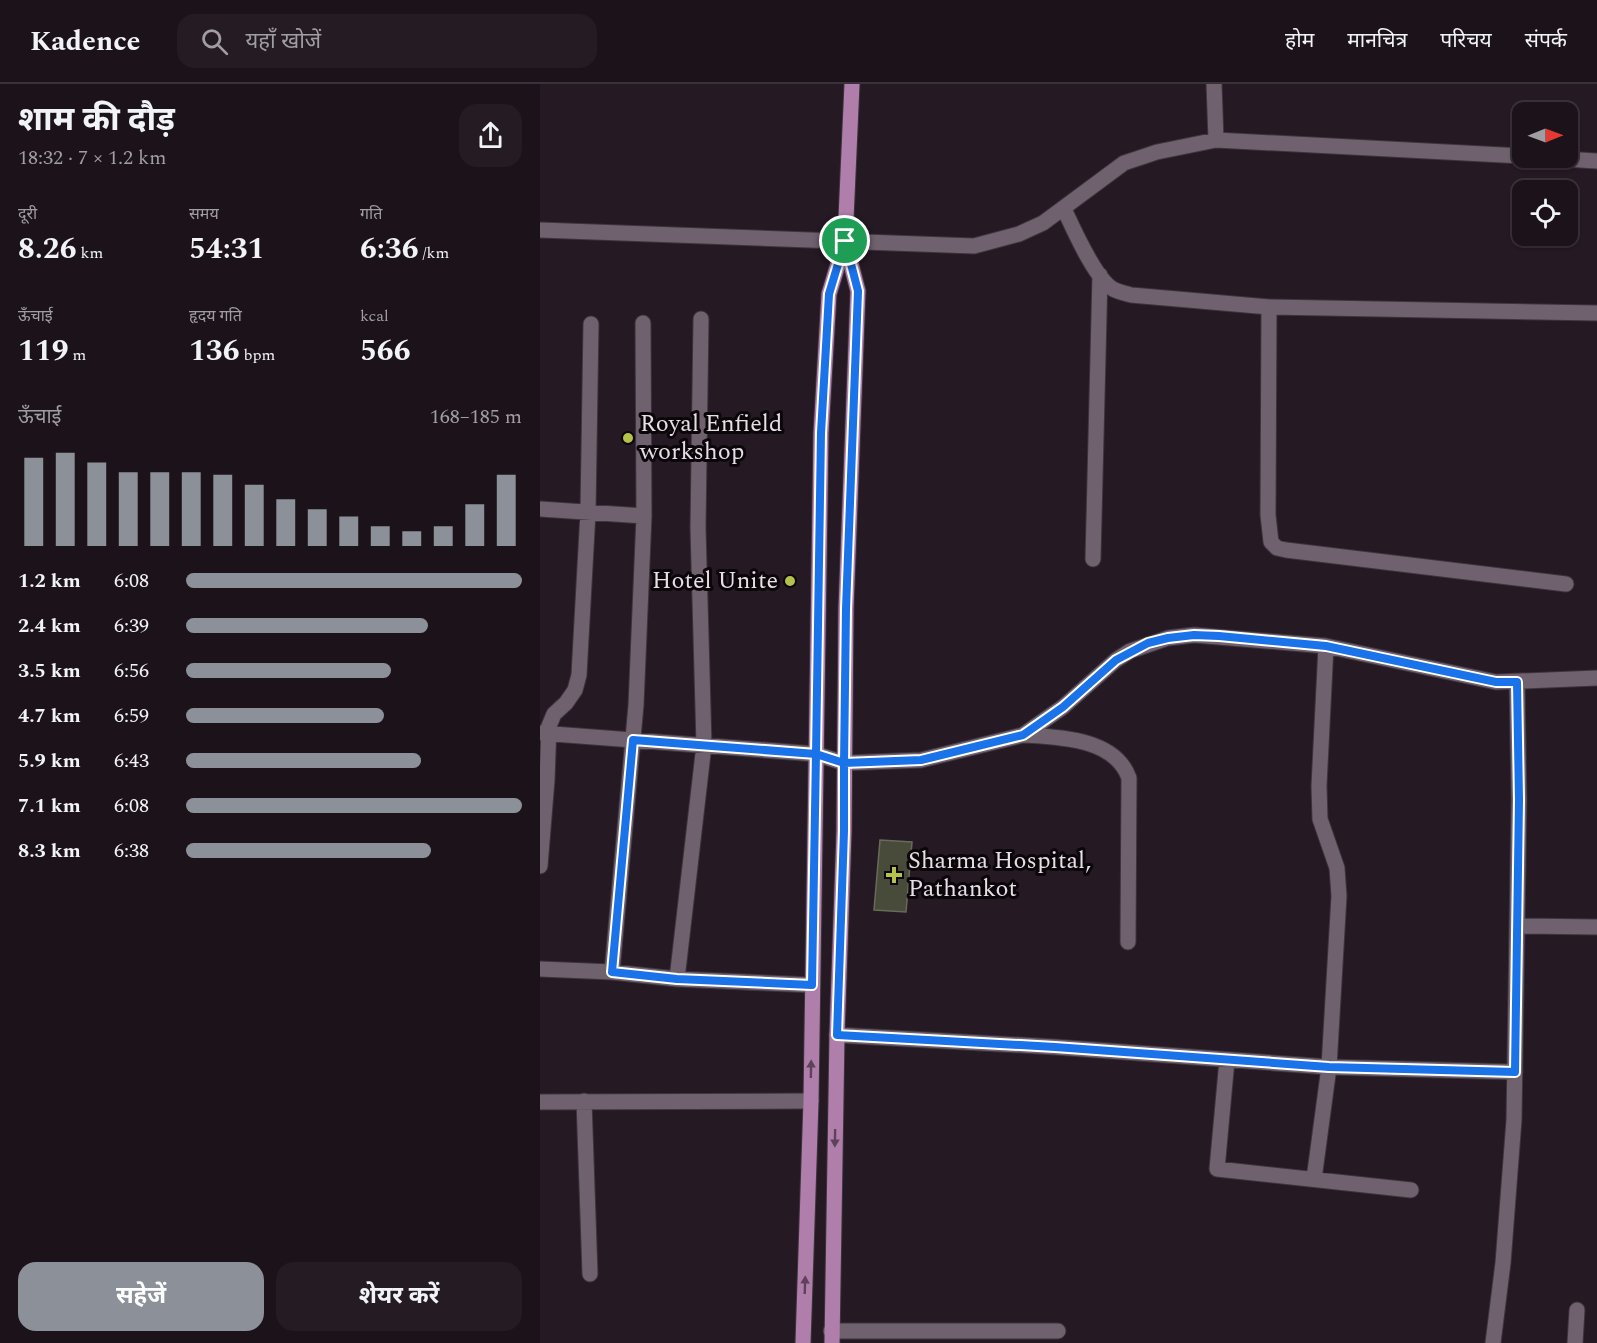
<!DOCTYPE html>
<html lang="hi">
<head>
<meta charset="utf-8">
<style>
	:root { --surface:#1c131a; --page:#251c23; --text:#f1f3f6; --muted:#a09ea2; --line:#3a3239; --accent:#8c9099 }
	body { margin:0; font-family:Spectral,"Noto Sans Devanagari",serif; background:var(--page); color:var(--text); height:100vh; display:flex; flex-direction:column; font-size:22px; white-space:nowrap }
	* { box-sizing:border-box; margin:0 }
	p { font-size:20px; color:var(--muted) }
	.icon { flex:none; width:33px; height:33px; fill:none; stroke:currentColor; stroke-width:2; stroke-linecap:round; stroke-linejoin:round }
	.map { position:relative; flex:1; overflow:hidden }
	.side { display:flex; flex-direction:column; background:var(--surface); width:540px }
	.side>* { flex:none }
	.needle { width:39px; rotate:89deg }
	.tools { position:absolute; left:972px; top:18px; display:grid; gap:12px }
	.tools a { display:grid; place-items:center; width:66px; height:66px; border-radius:12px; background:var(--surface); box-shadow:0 2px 4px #0004,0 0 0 2px var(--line); font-size:30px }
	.pin { position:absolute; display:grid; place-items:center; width:51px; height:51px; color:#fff; margin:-26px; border:3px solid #fff; border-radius:50%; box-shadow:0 2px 6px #0007 }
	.round { display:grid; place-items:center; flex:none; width:63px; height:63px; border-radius:18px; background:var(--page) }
	.headline { display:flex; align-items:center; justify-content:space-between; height:102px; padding:0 18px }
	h1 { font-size:33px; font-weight:700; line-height:45px }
	.figures { display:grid; grid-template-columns:repeat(3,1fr); gap:9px; height:102px; padding:6px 18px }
	.figures div { display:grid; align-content:center }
	.figures b { font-size:30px; font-weight:700 }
	.figures small { font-size:16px; font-weight:400 }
	.figures p { font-size:16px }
	.chart { height:168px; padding:12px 18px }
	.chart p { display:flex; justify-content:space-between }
	.chart svg { width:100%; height:108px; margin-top:6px; stroke:var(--accent); stroke-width:6 }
	.cta { display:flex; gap:12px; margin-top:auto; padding:12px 18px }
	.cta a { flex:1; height:69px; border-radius:18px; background:var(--accent); color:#fff; font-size:24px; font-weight:700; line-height:69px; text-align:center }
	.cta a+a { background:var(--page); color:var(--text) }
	ul { padding:0 18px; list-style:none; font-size:20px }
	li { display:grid; grid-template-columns:96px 72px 1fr; align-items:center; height:45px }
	li i { height:15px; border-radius:8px; background:var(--accent) }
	header { display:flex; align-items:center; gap:36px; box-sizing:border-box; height:84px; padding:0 30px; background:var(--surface); border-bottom:2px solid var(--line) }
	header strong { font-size:28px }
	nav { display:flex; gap:33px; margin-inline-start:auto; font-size:21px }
	.search { width:420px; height:54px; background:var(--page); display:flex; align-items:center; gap:15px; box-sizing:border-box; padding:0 21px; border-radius:18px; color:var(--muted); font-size:22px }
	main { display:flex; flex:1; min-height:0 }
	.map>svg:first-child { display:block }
	.building { fill:#484b3a; stroke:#686b5a; stroke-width:1.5 }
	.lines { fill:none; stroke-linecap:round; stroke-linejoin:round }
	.minor-casing { stroke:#3d343c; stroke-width:17 }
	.major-casing { stroke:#3d343c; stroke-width:17 }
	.minor { stroke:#70616e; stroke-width:15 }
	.major { stroke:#b07eab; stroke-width:15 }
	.oneway { fill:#5e425a }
	.route-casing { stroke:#fff; stroke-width:12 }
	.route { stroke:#1a73e8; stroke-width:8 }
	.poi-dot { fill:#b4c24a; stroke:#0b060a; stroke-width:2 }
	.labels { text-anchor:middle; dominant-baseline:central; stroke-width:6; stroke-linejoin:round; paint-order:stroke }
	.poi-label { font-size:24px; fill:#e7dee6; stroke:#0b060a; text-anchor:start }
</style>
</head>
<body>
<header>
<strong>Kadence</strong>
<div class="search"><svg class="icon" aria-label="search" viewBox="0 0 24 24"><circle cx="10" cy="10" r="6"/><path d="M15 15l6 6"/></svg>यहाँ खोजें</div>
<nav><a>होम</a><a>मानचित्र</a><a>परिचय</a><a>संपर्क</a></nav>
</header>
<main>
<section class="side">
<div class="headline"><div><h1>शाम की दौड़</h1><p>18:32 · 7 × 1.2 km</p></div><a class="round"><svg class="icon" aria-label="share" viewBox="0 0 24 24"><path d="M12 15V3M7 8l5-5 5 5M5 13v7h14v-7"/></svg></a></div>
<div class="figures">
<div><p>दूरी</p><b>8.26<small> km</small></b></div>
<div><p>समय</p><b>54:31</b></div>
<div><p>गति</p><b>6:36<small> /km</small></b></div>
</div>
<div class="figures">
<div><p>ऊँचाई</p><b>119<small> m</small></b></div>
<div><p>हृदय गति</p><b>136<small> bpm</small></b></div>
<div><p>kcal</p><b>566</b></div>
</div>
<div class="chart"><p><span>ऊँचाई</span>168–185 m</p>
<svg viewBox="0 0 160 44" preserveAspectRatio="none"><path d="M5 44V8M15 44V6M25 44V10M35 44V14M45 44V14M55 44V14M65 44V15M75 44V19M85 44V25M95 44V29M105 44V32M115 44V36M125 44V38M135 44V36M145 44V27M155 44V15"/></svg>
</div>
<ul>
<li><b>1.2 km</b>6:08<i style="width:100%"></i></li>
<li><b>2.4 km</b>6:39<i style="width:72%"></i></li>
<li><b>3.5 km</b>6:56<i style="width:61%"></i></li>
<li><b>4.7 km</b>6:59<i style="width:59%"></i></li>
<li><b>5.9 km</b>6:43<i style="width:70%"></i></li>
<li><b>7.1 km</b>6:08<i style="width:100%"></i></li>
<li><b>8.3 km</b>6:38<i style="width:73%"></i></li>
</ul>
<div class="cta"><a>सहेजें</a><a>शेयर करें</a></div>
</section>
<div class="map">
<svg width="1057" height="1259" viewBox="0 0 1057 1259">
	<rect width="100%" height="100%" fill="#251923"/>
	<path class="building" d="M340,756L372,758L366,828L334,826Z"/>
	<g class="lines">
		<defs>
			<path id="minor" d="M674,0L676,56
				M1008,74L1057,77
				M524,125C533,144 555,195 573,205C578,208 585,209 591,211L729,223L1057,229
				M0,146L434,162L479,150L503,139L584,79L617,68L676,56L982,72
				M729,223L728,431L731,458L737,464L746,466L1026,500
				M0,425L104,432
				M553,475L560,191
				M0,649L276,670L304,679L381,676L483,651L523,623L576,576L590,567L628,554L654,551L786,562L956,598L1057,594
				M483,651C519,653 575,654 589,694L588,858
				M0,782L7,696L9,642L14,630L26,619L35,606L39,591L48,428L51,240
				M977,842L1057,843
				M0,885L72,888L137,895L272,901
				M72,888L96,621L104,432L103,239
				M137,895L164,661L158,444L161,235
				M297,951L515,963L789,983L975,988
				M687,976L677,1085L871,1106
				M44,1017L50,1190
				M0,1018L271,1017
				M774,1095L789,983L799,812L797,784L780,735L779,702L786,562
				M291,1247H518
				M953,1259L963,1179L974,1036L979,716L977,598
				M1035,1259L1037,1226"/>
			<path id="major" d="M263,1259L271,1017L281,349L289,210L305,157L312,0
				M292,1259L297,951L304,747L306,525L318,207L305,157"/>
		</defs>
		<use href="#minor" class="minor-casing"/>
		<use href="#major" class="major-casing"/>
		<use href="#minor" class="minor"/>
		<use href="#major" class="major"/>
	</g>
	<defs><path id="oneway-solid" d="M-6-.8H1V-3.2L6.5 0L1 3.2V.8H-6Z" transform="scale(1.5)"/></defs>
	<g class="oneway">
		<use href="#oneway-solid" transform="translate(271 985) rotate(-89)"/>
		<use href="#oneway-solid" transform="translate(295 1054) rotate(91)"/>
		<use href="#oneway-solid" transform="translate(265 1201) rotate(-88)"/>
	</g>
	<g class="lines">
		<defs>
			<path id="route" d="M305,157L289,210L281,349L276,670L93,656L72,888L137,895L272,901L276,670L304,679V747L297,951L515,963L789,983L975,988L979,716L977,598H956L786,562L679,552L654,551L628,554L608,559L576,576L523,623L483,651L381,676L304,679L306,525L318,207L305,157"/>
		</defs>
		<use href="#route" class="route-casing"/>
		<use href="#route" class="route"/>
	</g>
	<g class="poi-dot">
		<circle cx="88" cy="354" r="6"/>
		<circle cx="250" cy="497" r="6"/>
		<path d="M351 782h6v6h6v6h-6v6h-6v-6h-6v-6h6z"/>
	</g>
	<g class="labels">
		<g class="poi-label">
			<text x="100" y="340">Royal Enfield<tspan x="100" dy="28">workshop</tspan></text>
			<text x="238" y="497" text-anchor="end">Hotel Unite</text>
			<text x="368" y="777">Sharma Hospital,<tspan x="368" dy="28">Pathankot</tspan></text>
		</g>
	</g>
</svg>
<div class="tools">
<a><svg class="needle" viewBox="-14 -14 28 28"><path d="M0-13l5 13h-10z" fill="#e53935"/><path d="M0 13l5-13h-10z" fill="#a09ea2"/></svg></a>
<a><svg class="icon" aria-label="locate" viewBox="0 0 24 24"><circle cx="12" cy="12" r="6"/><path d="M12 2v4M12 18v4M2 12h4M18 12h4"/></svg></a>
</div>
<div class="pin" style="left:305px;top:157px;background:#1e9e55"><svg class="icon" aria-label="arrive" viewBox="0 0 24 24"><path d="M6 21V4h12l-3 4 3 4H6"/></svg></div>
</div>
</main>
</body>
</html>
